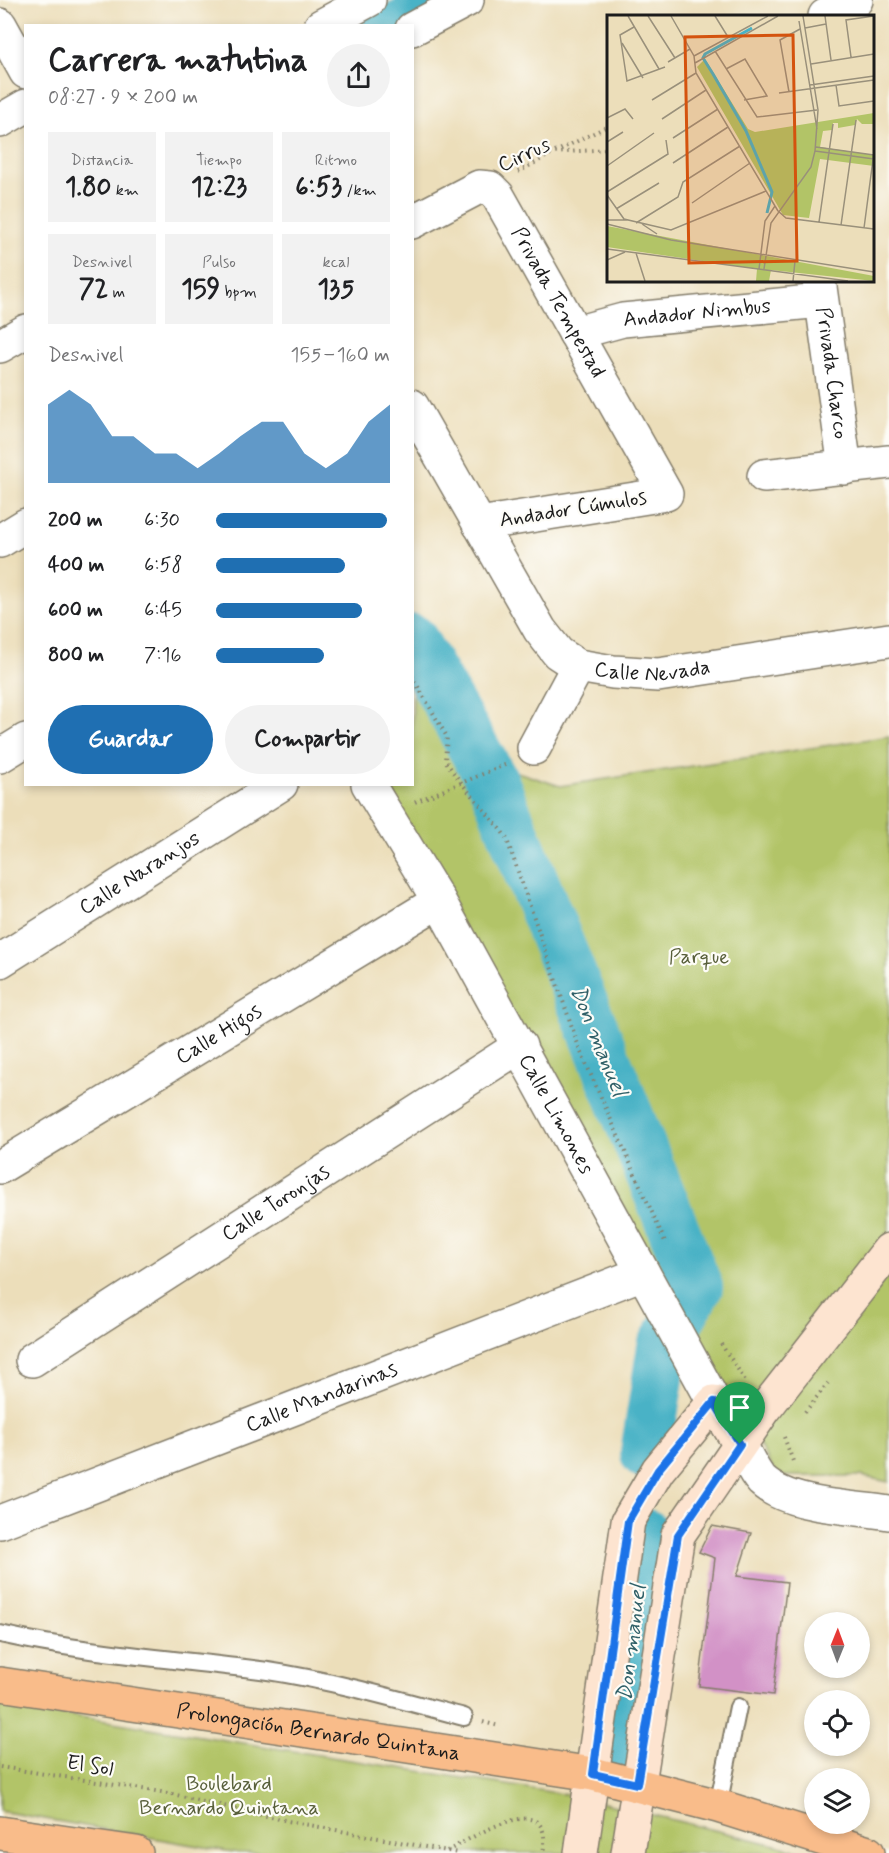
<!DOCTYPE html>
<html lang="es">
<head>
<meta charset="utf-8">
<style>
	:root { --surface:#fff; --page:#f2f2f2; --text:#202124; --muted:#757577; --accent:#1f6fb2 }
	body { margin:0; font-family:Mynerve,sans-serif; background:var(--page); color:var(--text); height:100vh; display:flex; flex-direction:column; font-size:22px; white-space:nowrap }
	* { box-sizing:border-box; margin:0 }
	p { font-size:20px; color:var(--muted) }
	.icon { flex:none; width:33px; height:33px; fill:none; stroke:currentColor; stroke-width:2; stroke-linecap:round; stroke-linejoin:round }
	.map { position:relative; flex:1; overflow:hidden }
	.details { position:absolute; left:24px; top:24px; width:390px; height:762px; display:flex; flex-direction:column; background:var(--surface); border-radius:0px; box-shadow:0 3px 9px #0003 }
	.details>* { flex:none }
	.needle { width:39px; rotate:1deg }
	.tools { position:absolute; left:804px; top:1612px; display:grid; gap:12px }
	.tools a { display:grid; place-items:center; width:66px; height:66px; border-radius:50%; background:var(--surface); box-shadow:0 3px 9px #0003; font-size:30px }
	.pin { position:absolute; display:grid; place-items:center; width:51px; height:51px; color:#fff; margin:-62px -26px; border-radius:50% 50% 50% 0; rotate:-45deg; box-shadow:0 0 6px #0007 }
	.pin .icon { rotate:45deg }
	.round { display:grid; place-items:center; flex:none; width:63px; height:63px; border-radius:32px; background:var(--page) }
	.overview { display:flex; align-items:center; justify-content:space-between; height:102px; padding:0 24px }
	h1 { font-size:33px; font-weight:700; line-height:45px }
	.figures { display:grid; grid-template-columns:repeat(3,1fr); gap:9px; height:102px; padding:6px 24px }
	.figures div { display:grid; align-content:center; border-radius:0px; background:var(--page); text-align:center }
	.figures b { font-size:26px; font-weight:700 }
	.figures small { font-size:16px; font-weight:400 }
	.figures p { font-size:16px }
	.chart { height:168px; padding:12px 24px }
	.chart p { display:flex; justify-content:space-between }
	.chart svg { width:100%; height:108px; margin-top:6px; fill:var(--accent); opacity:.7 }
	.cta { display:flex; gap:12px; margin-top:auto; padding:12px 24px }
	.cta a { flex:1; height:69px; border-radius:36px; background:var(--accent); color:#fff; font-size:24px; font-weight:700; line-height:69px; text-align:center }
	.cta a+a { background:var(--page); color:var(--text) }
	ul { padding:0 24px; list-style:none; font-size:20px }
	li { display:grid; grid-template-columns:96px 72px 1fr; align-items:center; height:45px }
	li i { height:15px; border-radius:8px; background:var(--accent) }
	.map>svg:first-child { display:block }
	.green { fill:#b2c467; stroke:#677042; stroke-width:1.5 }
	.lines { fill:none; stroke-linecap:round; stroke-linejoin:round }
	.canal { stroke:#48b2c6; stroke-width:30 }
	.river { stroke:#48b2c6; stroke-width:52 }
	.building { fill:#d291c6 }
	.lane-casing { stroke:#847d6b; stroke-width:20 }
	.street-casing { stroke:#847d6b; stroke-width:36 }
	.secondary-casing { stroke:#847d6b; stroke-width:36 }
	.primary-casing { stroke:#847d6b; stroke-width:36 }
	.path { stroke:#847d6b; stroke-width:4; stroke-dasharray:1.5 4.5; stroke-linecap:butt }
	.lane { stroke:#fff; stroke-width:16 }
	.street { stroke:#fff; stroke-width:33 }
	.secondary { stroke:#fde4d0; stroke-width:33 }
	.primary { stroke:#f9bc8a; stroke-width:33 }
	.route-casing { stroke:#fff; stroke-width:12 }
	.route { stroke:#1a73e8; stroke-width:8 }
	.labels { text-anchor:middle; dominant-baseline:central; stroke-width:4.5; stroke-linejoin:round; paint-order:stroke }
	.street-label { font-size:21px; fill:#1c1c1c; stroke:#fdfcf7 }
	.park-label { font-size:21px; fill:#585f3a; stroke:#fdfcf7 }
	.water-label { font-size:22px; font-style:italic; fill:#306068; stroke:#fdfcf7 }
	.inset-river { fill:none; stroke:#48b2c6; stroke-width:3 }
	.inset-road { fill:none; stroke:#99907b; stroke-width:1.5 }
	.view { fill:#d4530e; fill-opacity:0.15; stroke:#d4530e; stroke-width:3 }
	.inset-edge { fill:none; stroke:#1c1c1c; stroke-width:3 }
</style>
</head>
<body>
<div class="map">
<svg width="889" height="1853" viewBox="0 0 889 1853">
	<rect width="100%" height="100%" fill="#fdfcf7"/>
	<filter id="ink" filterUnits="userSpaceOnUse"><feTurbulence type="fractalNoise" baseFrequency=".0167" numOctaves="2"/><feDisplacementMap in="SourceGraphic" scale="12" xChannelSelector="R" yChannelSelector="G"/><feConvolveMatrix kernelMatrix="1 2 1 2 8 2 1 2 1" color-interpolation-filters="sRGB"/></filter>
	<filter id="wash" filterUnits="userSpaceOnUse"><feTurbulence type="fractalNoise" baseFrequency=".008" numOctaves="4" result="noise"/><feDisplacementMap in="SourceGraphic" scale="24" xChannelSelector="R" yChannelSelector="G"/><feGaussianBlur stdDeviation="1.35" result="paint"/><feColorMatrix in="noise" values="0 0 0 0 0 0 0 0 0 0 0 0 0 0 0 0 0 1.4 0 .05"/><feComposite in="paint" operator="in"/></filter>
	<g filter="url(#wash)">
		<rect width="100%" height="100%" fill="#ecdeba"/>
		<path class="green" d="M413,617L502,767L560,786L889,736V1482L860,1476H777L417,847L383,785L412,784Z
			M0,1704L575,1796L808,1853H238L0,1811Z"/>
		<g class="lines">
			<path class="canal" d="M377,26L425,0"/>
			<path class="river" d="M412,640L493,782L697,1287L663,1347L646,1453
				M618,1752L646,1535"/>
		</g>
		<g id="blocks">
			<path class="building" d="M712,1526L751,1533L737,1576L787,1582L773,1695L699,1686L715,1558L699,1552Z"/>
		</g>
	</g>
	<g filter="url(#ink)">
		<use href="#blocks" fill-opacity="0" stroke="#847d6b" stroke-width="1.5"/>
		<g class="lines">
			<defs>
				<path id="lane" d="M0,1634C89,1654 177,1659 268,1671C334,1681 400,1700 464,1717
					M718,1806L738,1707"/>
				<g id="street">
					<path d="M825,16L856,0"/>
					<path d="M0,25L26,72"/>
					<path d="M321,26L369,0"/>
					<path d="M412,29L467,0"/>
					<path d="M0,121L26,106"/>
					<path id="s1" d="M412,222L479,187L490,188L498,196L666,494L479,524"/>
					<path id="s2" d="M819,280L845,468"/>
					<path id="s3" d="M575,333L623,320L821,301"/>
					<path d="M0,346L26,331"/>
					<path id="s4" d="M412,406L540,630L558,653L578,666L613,672L658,675L889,640"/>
					<path d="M764,476L889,462"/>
					<path d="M0,541L26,525"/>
					<path d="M534,748L578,666"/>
					<path d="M0,756L26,740"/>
					<path id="s5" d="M368,784L439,901L714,1402"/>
					<path id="s6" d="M0,961L281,784"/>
					<path id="s7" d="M0,1167L439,901"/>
					<path id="s8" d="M32,1360L520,1046"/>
					<path d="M740,1445C747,1456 753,1472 762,1481C790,1507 853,1507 889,1513"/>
					<path id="s9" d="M0,1522L643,1273"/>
				</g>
				<path id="secondary" d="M581,1853L628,1521L658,1470L714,1402L740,1445
					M628,1853L678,1535L764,1410L889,1250"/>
				<g id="primary">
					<path id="s10" d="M0,1684L593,1774L718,1806L868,1853"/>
					<path d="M0,1833L136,1853"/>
				</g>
			</defs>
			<use href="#lane" class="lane-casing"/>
			<use href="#street" class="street-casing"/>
			<use href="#secondary" class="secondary-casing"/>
			<use href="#primary" class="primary-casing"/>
			<path class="path" d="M555,152L608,126
				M518,172L553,153L608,149
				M412,676L447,737L445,760C463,788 486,810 506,837L580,1050L666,1244
				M415,802L507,764
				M721,1344L747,1383
				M805,1412L828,1383
				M784,1437L794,1464
				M483,1722L499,1726
				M0,1767L168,1793L288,1821L458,1853
				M447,1851C472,1838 555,1784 543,1853"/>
			<use href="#lane" class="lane"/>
			<use href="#street" class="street"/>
			<use href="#secondary" class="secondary"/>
			<use href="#primary" class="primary"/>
		</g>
	</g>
	<g class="lines" filter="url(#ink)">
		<defs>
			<path id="route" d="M714,1402L740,1444L678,1535L637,1784L593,1774L628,1521L658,1470Z"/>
		</defs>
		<use href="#route" class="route-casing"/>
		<use href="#route" class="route"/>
	</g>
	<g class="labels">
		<g class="street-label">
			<text transform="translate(524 155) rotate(-25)">Cirrus</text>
			<text stroke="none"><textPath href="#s1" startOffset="220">Privada Tempestad</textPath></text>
			<text stroke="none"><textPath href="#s3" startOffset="124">Andador Nimbus</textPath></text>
			<text stroke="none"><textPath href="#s2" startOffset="94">Privada Charco</textPath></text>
			<text transform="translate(573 509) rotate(-9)">Andador Cúmulos</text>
			<text stroke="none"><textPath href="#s4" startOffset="386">Calle Nevada</textPath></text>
			<text stroke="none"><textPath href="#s6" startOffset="165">Calle Naranjos</textPath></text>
			<text stroke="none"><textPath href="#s7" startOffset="256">Calle Higos</textPath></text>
			<text stroke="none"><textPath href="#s5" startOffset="380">Calle Limones</textPath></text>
			<text stroke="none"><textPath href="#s8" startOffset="290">Calle Toronjas</textPath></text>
			<text stroke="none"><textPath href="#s9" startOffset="345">Calle Mandarinas</textPath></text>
			<text stroke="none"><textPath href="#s10" startOffset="322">Prolongación Bernardo Quintana</textPath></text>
			<text transform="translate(90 1766) rotate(9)">El Sol</text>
		</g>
		<g class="park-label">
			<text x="699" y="957">Parque</text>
			<text x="229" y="1784">Boulebard<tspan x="229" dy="24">Bernardo Quintana</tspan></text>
		</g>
		<g class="water-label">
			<text transform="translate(598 1041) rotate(68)">Don manuel</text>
			<text transform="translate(632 1643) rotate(-83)">Don manuel</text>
		</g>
	</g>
	<g transform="translate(607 15)">
		<rect width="267" height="267" fill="#ecdeba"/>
		<path d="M98,44L141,114L148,117L267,98V109H255L250,104L248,110L231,113V108H226L225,115L216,116L213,132L267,140V151L213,144L202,203L176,200L90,52ZM0,211L267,261V266L164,255L162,266H149L150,254L0,232Z" fill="#b2c467"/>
		<path class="inset-river" d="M106,59L96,43L98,39L145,13M106,59L139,116L165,177L160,198"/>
		<path class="inset-road" d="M21,1L52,54M41,1L68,43M64,1L87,41L89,58L168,191M108,1L121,22M218,1L224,45M192,6L210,114M27,12L13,20L20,66L58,52M198,13L219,9M15,28L36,63M108,36L150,102L210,95M87,41L161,1M244,42L239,5L267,1M61,47L83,34M88,48L171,1M204,49L267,39M119,54L138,44L160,81L137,85M203,70L267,61M229,70L232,91L267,86M182,77L173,25L193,14M172,78L267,65M45,85L89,58M0,103L18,94L26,104M55,104L99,75M66,123L111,94M0,127L16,117M209,132L267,140M208,136L267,144M66,148L121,112M0,151L47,118M0,177L61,139L59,125M0,180L17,204L64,215L159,176M85,188L143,148M9,194L52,168M171,196L179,203L267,214M0,205H20M212,207L226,109M29,208L71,182L76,167L133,131M0,209L64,225L267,257M35,209L50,219M234,210L249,105M257,213L267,137M0,234L241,266M29,238L38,266M0,245L18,237M152,254L158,206L168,191L171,196M157,254L164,208L204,152L208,136L211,95L196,1M186,266L188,246"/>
		<path class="view" d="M186,20L190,246L82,248L78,22Z"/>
		<rect width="267" height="267" class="inset-edge"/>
	</g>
</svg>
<div class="tools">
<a><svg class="needle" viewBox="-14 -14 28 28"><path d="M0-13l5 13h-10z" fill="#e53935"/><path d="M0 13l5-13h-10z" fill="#757577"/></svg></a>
<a><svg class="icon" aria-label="locate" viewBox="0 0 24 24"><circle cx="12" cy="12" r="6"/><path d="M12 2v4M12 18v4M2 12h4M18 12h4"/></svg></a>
<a><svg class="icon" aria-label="layers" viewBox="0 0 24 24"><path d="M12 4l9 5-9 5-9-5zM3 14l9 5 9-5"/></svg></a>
</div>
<div class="pin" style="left:740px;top:1444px;background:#1e9e55"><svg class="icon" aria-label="arrive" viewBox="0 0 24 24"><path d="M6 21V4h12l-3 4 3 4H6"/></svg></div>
<section class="details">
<div class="overview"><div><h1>Carrera matutina</h1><p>08:27 · 9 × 200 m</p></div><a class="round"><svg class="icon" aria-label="share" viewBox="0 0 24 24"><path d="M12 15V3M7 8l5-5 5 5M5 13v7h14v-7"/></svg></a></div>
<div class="figures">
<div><p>Distancia</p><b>1.80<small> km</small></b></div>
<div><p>Tiempo</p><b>12:23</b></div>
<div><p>Ritmo</p><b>6:53<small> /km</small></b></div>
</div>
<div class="figures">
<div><p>Desnivel</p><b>72<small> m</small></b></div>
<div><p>Pulso</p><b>159<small> bpm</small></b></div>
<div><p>kcal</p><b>135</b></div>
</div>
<div class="chart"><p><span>Desnivel</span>155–160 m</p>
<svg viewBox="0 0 160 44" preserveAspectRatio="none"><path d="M0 44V12L10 6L20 12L30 25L40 25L50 32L60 32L70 38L80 32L90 25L100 19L110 19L120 32L130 38L140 32L150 19L160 12V44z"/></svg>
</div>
<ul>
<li><b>200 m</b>6:30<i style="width:98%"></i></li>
<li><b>400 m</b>6:58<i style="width:74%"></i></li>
<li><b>600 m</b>6:45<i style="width:84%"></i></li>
<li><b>800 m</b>7:16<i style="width:62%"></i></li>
</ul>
<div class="cta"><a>Guardar</a><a>Compartir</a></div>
</section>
</div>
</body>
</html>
